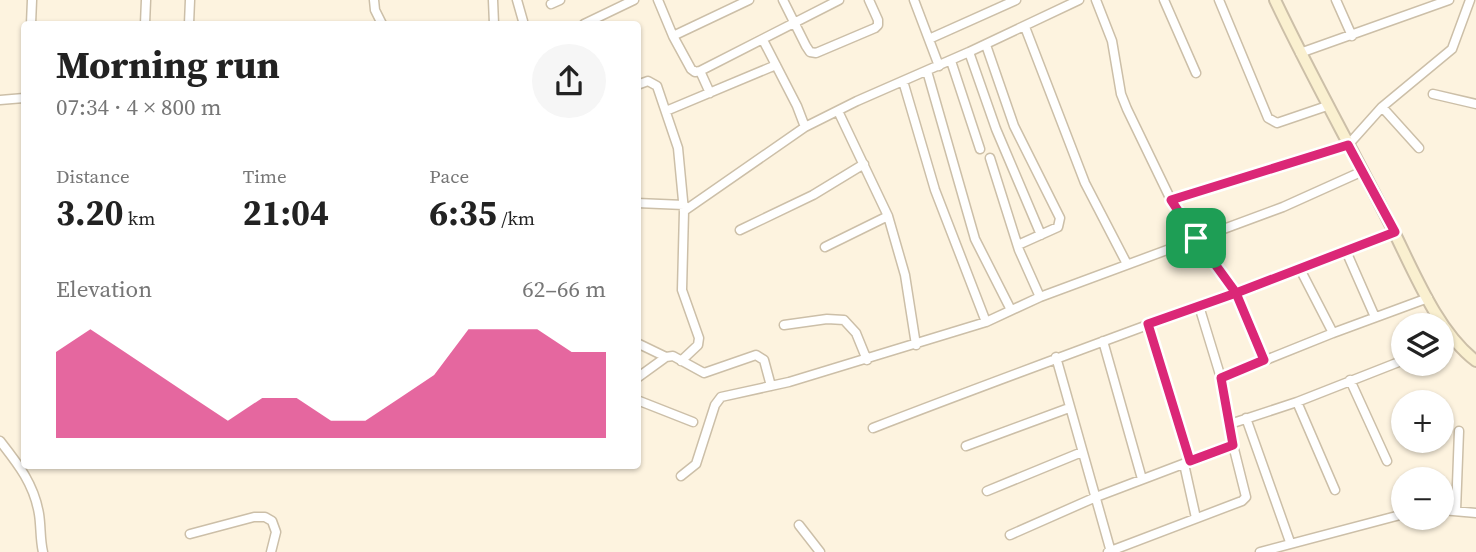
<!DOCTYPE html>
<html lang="en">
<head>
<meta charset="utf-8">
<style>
	:root { --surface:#fff; --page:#f6f6f6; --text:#222; --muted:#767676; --accent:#db2777 }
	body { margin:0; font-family:"Source Serif 4",serif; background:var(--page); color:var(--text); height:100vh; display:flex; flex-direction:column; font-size:26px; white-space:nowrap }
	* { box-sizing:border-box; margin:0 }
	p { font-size:23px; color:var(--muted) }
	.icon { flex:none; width:38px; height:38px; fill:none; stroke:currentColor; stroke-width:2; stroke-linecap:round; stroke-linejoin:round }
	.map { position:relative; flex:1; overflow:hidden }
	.sheet { position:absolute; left:21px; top:21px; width:620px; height:448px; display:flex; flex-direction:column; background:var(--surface); border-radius:7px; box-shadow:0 2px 5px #0004 }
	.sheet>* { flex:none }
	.buttons { position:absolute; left:1391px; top:313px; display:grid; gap:14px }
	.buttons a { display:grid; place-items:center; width:63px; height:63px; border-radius:50%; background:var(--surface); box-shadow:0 2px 5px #0004; font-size:35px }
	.pin { position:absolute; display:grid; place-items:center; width:60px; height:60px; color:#fff; margin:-30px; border-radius:14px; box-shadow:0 4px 10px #0006 }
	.round { display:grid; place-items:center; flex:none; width:74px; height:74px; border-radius:37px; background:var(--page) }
	.overview { display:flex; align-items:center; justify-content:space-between; height:119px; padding:0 35px }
	h1 { font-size:38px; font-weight:700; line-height:52px }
	.metrics { display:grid; grid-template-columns:repeat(3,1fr); gap:10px; height:119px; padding:7px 35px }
	.metrics div { display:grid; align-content:center }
	.metrics b { font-size:35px; font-weight:700 }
	.metrics small { font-size:19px; font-weight:400 }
	.metrics p { font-size:19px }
	.chart { height:196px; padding:14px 35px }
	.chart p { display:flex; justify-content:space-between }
	.chart svg { width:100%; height:126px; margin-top:7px; fill:var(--accent); opacity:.7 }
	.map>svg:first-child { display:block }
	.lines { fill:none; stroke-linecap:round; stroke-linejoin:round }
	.street-casing { stroke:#ccbfa8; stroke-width:11 }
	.secondary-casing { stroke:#ccbfa8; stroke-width:14 }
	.street { stroke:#fff; stroke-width:8 }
	.secondary { stroke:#faf0d0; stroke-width:10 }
	.route-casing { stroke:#fff; stroke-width:14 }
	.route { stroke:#db2777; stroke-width:9 }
</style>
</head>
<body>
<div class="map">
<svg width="1476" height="552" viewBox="0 0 1476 552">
	<rect width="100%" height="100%" fill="#fdf3df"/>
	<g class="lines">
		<defs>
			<path id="street" d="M374,0L375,10L382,24
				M493,0L494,24
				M517,0L523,21
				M658,0L673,36L691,69L695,72L700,71L710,93
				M783,0L806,46L810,52L816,53L875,28L878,25V20L869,0
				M914,0L939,66
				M1096,0L1112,41L1121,94L1127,109L1171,200L1235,293L1264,360
				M1164,0L1196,73
				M1219,0L1268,118L1277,123L1327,106
				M1336,0L1352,36
				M551,4L560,0
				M31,24L32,0
				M145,24L146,0
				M189,24L190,0
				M584,24L634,0
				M1025,27L1085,183L1127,264
				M673,36L749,0
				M929,39L1016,0
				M763,40L797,106L805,127
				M986,45L1014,126L1060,218L1058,227L1018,245
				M969,52L996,129L1041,235
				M1300,53L1449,0
				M951,61L980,149
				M700,71L839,0
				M927,71L975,239L1011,310
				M903,81L935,190L986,322
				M637,85L648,81L657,86L678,148L684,211L682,290L699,338L698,345L681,361
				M1433,94L1476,104
				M0,100L24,98
				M1382,107L1419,148
				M666,111L776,65
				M838,111L888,216L905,275L916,345
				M990,158L1019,250L1040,297
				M1171,200L1348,145L1382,107L1452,49L1470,0
				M637,203L684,205
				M684,211L805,127L857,101L969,52L1079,0
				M740,230L813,195L864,164
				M825,247L888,216
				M1346,251L1375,317
				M1300,269L1333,333
				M1148,324L1190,461
				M784,325L827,319L844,320L856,333L867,360
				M1103,341L1142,479
				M637,343L666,357
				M1442,345L1453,341
				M1056,357L1111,552
				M637,378L666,357L673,356L704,373L756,355L764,360L771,386
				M1221,378L1333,333L1428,298
				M1350,380L1387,461
				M637,400L693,422
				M1297,402L1335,490
				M1246,418L1290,542
				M1230,424L1297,402L1404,360
				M873,428C1046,361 1222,299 1395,232
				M0,441C18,464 34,484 39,514C41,526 40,540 43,552
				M966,446L1069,408
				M1184,464L1196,518
				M681,476L696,464L715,405L721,397L789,382L986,322L1040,297L1283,207L1363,171
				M987,491L1082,452
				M1442,510L1476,513
				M1456,511L1459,431
				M799,525L820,552
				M190,534L254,517H265L272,521L276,532L271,552
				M1010,535L1096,497L1233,445
				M1108,552L1242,501L1246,497L1233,445L1221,378L1199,306
				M1260,552L1404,514"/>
			<path id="secondary" d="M1275,0C1310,74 1350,145 1387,218C1411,264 1435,330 1476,361"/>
		</defs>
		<use href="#street" class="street-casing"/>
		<use href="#secondary" class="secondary-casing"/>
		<use href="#street" class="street"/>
		<use href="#secondary" class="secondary"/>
	</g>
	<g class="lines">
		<defs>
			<path id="route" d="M1196,238L1236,293L1148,324L1190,461L1233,445L1221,378L1264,360L1236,293L1395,232L1348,145L1171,200L1196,238"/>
		</defs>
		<use href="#route" class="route-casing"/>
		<use href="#route" class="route"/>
	</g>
</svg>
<div class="buttons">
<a><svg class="icon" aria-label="layers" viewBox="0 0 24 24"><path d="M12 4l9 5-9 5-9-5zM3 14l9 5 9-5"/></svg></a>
<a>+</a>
<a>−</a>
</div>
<div class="pin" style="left:1196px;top:238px;background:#1e9e55"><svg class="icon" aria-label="arrive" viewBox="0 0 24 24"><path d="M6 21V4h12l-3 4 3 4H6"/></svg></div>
<section class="sheet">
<div class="overview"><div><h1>Morning run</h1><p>07:34 · 4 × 800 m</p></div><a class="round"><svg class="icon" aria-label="share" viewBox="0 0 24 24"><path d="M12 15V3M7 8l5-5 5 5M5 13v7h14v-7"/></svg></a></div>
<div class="metrics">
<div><p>Distance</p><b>3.20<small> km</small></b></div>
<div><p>Time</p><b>21:04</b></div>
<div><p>Pace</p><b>6:35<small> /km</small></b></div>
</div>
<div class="chart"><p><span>Elevation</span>62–66 m</p>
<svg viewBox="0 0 160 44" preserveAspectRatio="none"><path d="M0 44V14L10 6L20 14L30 22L40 30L50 38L60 30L70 30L80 38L90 38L100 30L110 22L120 6L130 6L140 6L150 14L160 14V44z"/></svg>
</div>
</section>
</div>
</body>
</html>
